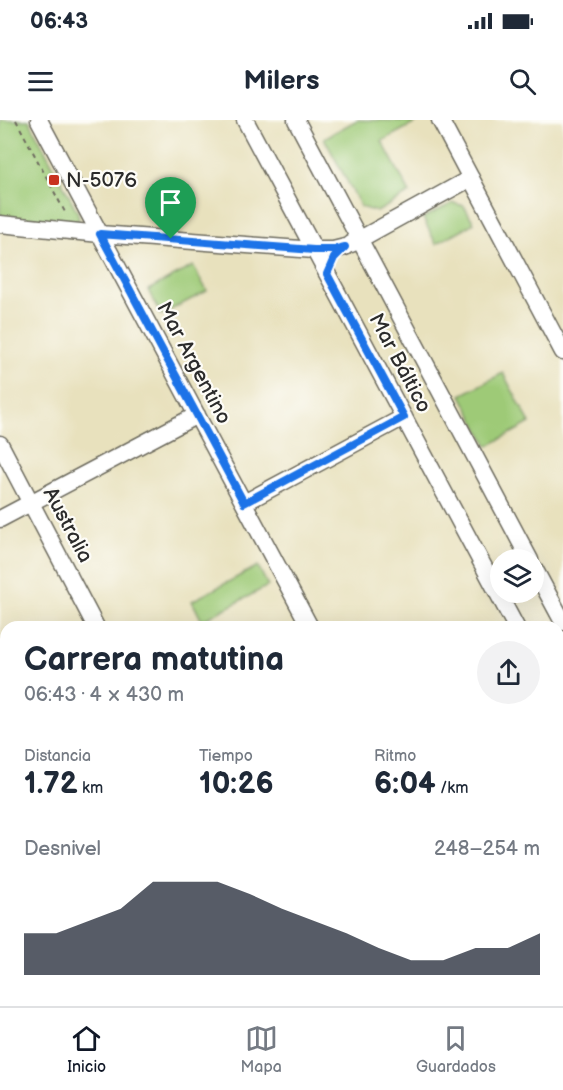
<!DOCTYPE html>
<html lang="es">
<head>
<meta charset="utf-8">
<style>
	:root { --surface:#fff; --page:#f2f2f3; --text:#1f2937; --muted:#747a83; --line:#e0e1e3; --accent:#111827 }
	body { margin:0; font-family:"Balsamiq Sans",sans-serif; background:var(--page); color:var(--text); height:100vh; display:flex; flex-direction:column; font-size:22px; white-space:nowrap }
	* { box-sizing:border-box; margin:0 }
	p { font-size:20px; color:var(--muted) }
	.icon { flex:none; width:33px; height:33px; fill:none; stroke:currentColor; stroke-width:2; stroke-linecap:round; stroke-linejoin:round }
	.map { position:relative; flex:1; overflow:hidden }
	.side { position:absolute; left:0px; top:501px; width:564px; height:386px; display:flex; flex-direction:column; background:var(--surface); border-radius:18px 18px 0 0; box-shadow:0 6px 24px #0002 }
	.side>* { flex:none }
	.tools { position:absolute; left:490px; top:429px; display:grid; gap:12px }
	.tools a { display:grid; place-items:center; width:54px; height:54px; border-radius:50%; background:var(--surface); box-shadow:0 6px 24px #0002; font-size:30px }
	.pin { position:absolute; display:grid; place-items:center; width:51px; height:51px; color:#fff; margin:-62px -26px; border-radius:50% 50% 50% 0; rotate:-45deg; box-shadow:0 0 6px #0007 }
	.pin .icon { rotate:45deg }
	.round { display:grid; place-items:center; flex:none; width:63px; height:63px; border-radius:32px; background:var(--page) }
	.overview { display:flex; align-items:center; justify-content:space-between; height:102px; padding:0 24px }
	h1 { font-size:33px; font-weight:800; line-height:45px }
	.figures { display:grid; grid-template-columns:repeat(3,1fr); gap:9px; height:102px; padding:6px 24px }
	.figures div { display:grid; align-content:center }
	.figures b { font-size:30px; font-weight:800 }
	.figures small { font-size:16px; font-weight:400 }
	.figures p { font-size:16px }
	.chart { height:168px; padding:12px 24px }
	.chart p { display:flex; justify-content:space-between }
	.chart svg { width:100%; height:108px; margin-top:6px; fill:var(--accent); opacity:.7 }
	.status { display:flex; justify-content:space-between; align-items:center; height:42px; padding:0 30px; background:var(--surface); direction:ltr }
	.status svg { height:16px; fill:currentColor }
	header { display:flex; justify-content:space-between; align-items:center; height:78px; padding:0 24px; background:var(--surface); font-size:27px; font-weight:800 }
	.dock { display:flex; justify-content:space-around; align-items:center; height:84px; border-top:2px solid var(--line); background:var(--surface); font-size:16px; color:var(--muted) }
	.dock a { display:grid; justify-items:center; gap:3px }
	.dock .active { color:var(--accent) }
	.map>svg:first-child { display:block }
	.green { fill:#9eca77; stroke:#647a51; stroke-width:1.5 }
	.forest { fill:#7eae68; stroke:#546c4a; stroke-width:1.5 }
	.water { fill:#7dade8; stroke:#546c8a; stroke-width:1.5 }
	.lines { fill:none; stroke-linecap:round; stroke-linejoin:round }
	.minor-casing { stroke:#6d6b5e; stroke-width:19 }
	.path { stroke:#6d6b5e; stroke-width:2; stroke-dasharray:4.5 4.5; stroke-linecap:butt }
	.minor { stroke:#fff; stroke-width:16 }
	.route-casing { stroke:#fff; stroke-width:12 }
	.route { stroke:#1a73e8; stroke-width:8 }
	.poi-dot { fill:#c8321e; stroke:#fdfcf7; stroke-width:2 }
	.labels { text-anchor:middle; dominant-baseline:central; stroke-width:4.5; stroke-linejoin:round; paint-order:stroke }
	.poi-label { font-size:21px; fill:#2b2b2b; stroke:#fdfcf7; text-anchor:start }
	.street-label { font-size:21px; fill:#2b2b2b; stroke:#fdfcf7 }
</style>
</head>
<body>
<div class="status"><b>06:43</b><svg viewBox="0 0 49 12"><path d="M0 12V9h3v3zM5 12V6h3v6zM10 12V3h3v9zM15 12V0h3v12zM26 1h20v11H26zM47 4h2v5h-2z"/></svg></div>
<header><svg class="icon" aria-label="menu" viewBox="0 0 24 24"><path d="M4 6h16M4 12h16M4 18h16"/></svg>Milers<svg class="icon" aria-label="search" viewBox="0 0 24 24"><circle cx="10" cy="10" r="6"/><path d="M15 15l6 6"/></svg></header>
<div class="map">
<svg width="563" height="886" viewBox="0 0 563 886">
	<rect width="100%" height="100%" fill="#fdfcf7"/>
	<filter id="ink" filterUnits="userSpaceOnUse"><feTurbulence type="fractalNoise" baseFrequency=".0167" numOctaves="2"/><feDisplacementMap in="SourceGraphic" scale="12" xChannelSelector="R" yChannelSelector="G"/><feConvolveMatrix kernelMatrix="1 2 1 2 8 2 1 2 1" color-interpolation-filters="sRGB"/></filter>
	<filter id="wash" filterUnits="userSpaceOnUse"><feTurbulence type="fractalNoise" baseFrequency=".008" numOctaves="4" result="noise"/><feDisplacementMap in="SourceGraphic" scale="24" xChannelSelector="R" yChannelSelector="G"/><feGaussianBlur stdDeviation="1.35" result="paint"/><feColorMatrix in="noise" values="0 0 0 0 0 0 0 0 0 0 0 0 0 0 0 0 0 1.4 0 .05"/><feComposite in="paint" operator="in"/></filter>
	<g filter="url(#wash)">
		<rect width="100%" height="100%" fill="#e8e1bd"/>
		<path class="green" d="M0,0H29L77,91L79,98L75,105L0,100Z
			M357,0L419,1L382,21L410,73L377,92L361,87L324,18Z
			M453,83L464,86L474,103L436,124L423,98Z
			M193,146L207,171L161,195L148,170Z
			M503,253L530,303L488,326L461,275Z
			M258,446L268,466L202,501L192,481Z"/>
		<path class="forest" d="M558,807L563,808V886H131L138,880H558Z"/>
		<path class="water" d="M558,648H563V808L558,807Z
			M6,794V880L138,881L131,886H0V800Z"/>
	</g>
	<g filter="url(#ink)">
		<g class="lines">
			<defs>
				<path id="minor" d="M39,0L310,507
					M245,0L516,507
					M296,0L530,440
					M440,0L563,232
					M0,104L100,114L314,130H333L345,127
					M351,124L471,58
					M0,324L96,507
					M244,383L404,297
					M0,399L197,295
					M534,448L563,502
					M558,584L563,589
					M0,681L6,678"/>
			</defs>
			<use href="#minor" class="minor-casing"/>
			<path class="path" d="M16,0L66,94L65,95
				M558,618L563,619
				M558,626H563
				M0,710C7,722 2,734 0,747
				M0,763L6,759
				M0,772L6,768"/>
			<use href="#minor" class="minor"/>
		</g>
	</g>
	<g class="lines" filter="url(#ink)">
		<defs>
			<path id="route" d="M100,114L314,130H333L345,127L334,138L327,154L404,297L244,383Z"/>
		</defs>
		<use href="#route" class="route-casing"/>
		<use href="#route" class="route"/>
	</g>
	<rect class="poi-dot" x="48" y="54" width="12" height="12" rx="3"/>
	<g class="labels">
		<g class="poi-label">
			<text x="66" y="60">N-5076</text>
		</g>
		<g class="street-label">
			<text transform="translate(194 243) rotate(62)">Mar Argentino</text>
			<text transform="translate(400 243) rotate(62)">Mar Báltico</text>
			<text transform="translate(68 405) rotate(62)">Australia</text>
		</g>
	</g>
</svg>
<div class="tools">
<a><svg class="icon" aria-label="layers" viewBox="0 0 24 24"><path d="M12 4l9 5-9 5-9-5zM3 14l9 5 9-5"/></svg></a>
</div>
<div class="pin" style="left:171px;top:119px;background:#1e9e55"><svg class="icon" aria-label="arrive" viewBox="0 0 24 24"><path d="M6 21V4h12l-3 4 3 4H6"/></svg></div>
<section class="side">
<div class="overview"><div><h1>Carrera matutina</h1><p>06:43 · 4 × 430 m</p></div><a class="round"><svg class="icon" aria-label="share" viewBox="0 0 24 24"><path d="M12 15V3M7 8l5-5 5 5M5 13v7h14v-7"/></svg></a></div>
<div class="figures">
<div><p>Distancia</p><b>1.72<small> km</small></b></div>
<div><p>Tiempo</p><b>10:26</b></div>
<div><p>Ritmo</p><b>6:04<small> /km</small></b></div>
</div>
<div class="chart"><p><span>Desnivel</span>248–254 m</p>
<svg viewBox="0 0 160 44" preserveAspectRatio="none"><path d="M0 44V27L10 27L20 22L30 17L40 6L50 6L60 6L70 11L80 17L90 22L100 27L110 33L120 38L130 38L140 33L150 33L160 27V44z"/></svg>
</div>
</section>
</div>
<nav class="dock">
<a class="active"><svg class="icon" aria-label="home" viewBox="0 0 24 24"><path d="M3 11l9-7 9 7M6 9v11h12V9"/></svg>Inicio</a>
<a><svg class="icon" aria-label="map" viewBox="0 0 24 24"><path d="M3 6l6-2 6 2 6-2v14l-6 2-6-2-6 2zM9 4v14M15 6v14"/></svg>Mapa</a>
<a><svg class="icon" aria-label="saved" viewBox="0 0 24 24"><path d="M7 4h10v16l-5-4-5 4z"/></svg>Guardados</a>
</nav>
</body>
</html>
